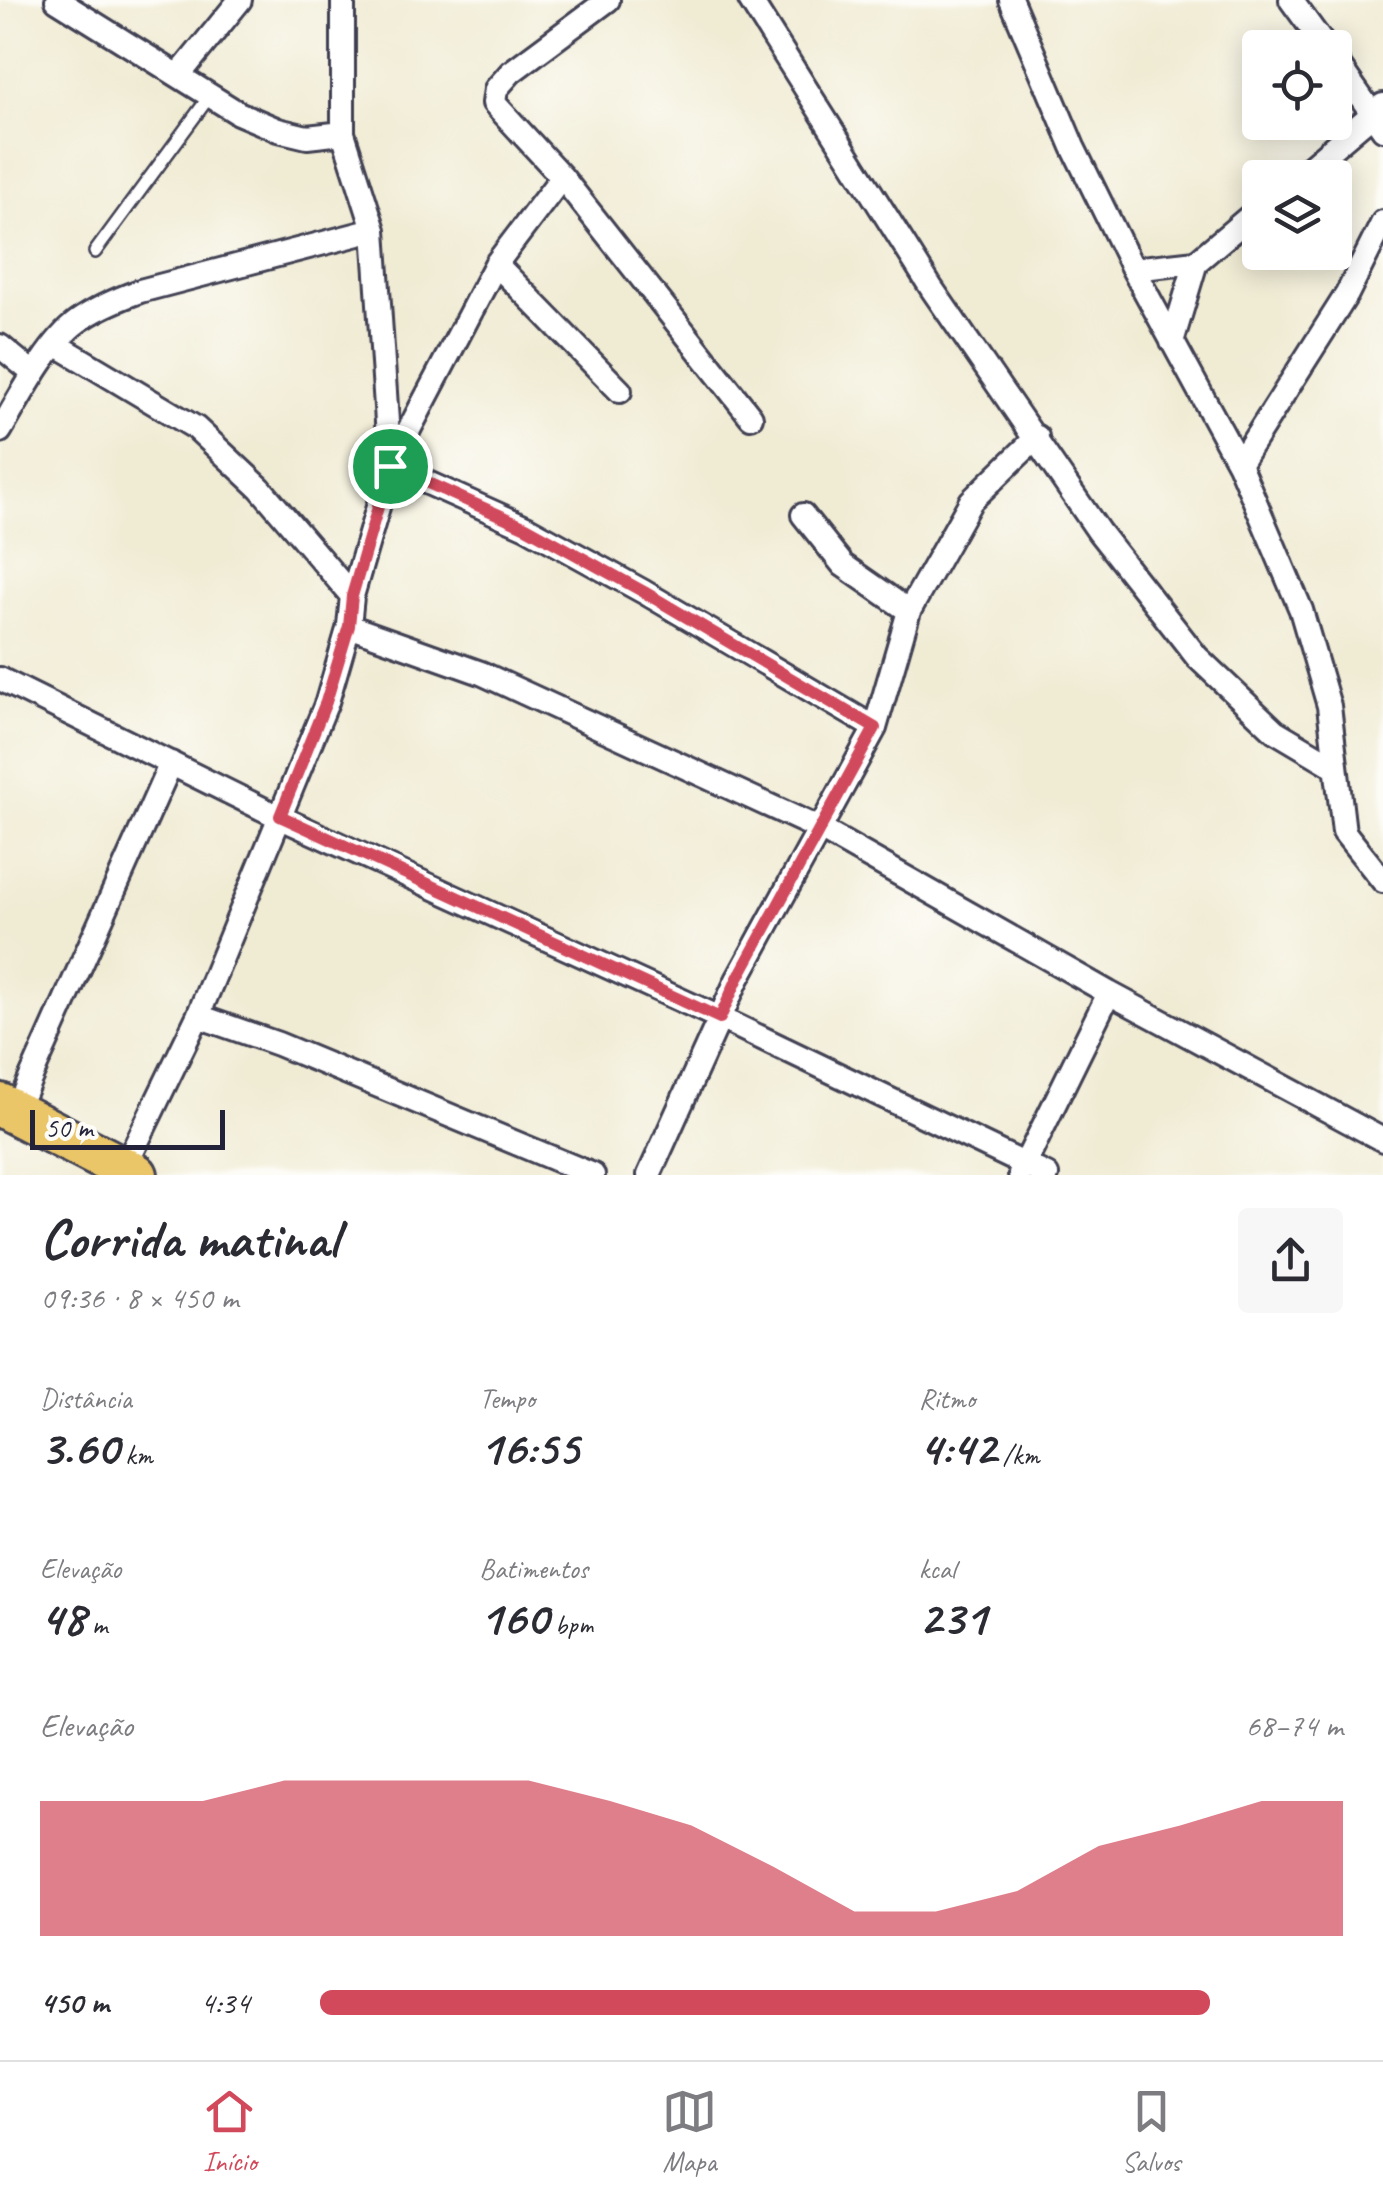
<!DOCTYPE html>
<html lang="pt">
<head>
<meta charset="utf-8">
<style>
	:root { --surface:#fff; --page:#f7f7f7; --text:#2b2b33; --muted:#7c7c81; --line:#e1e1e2; --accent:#d1495b }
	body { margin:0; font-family:Caveat,sans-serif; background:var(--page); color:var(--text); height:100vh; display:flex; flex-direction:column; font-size:38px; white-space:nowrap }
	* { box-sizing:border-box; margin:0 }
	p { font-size:32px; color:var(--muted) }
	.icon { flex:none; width:55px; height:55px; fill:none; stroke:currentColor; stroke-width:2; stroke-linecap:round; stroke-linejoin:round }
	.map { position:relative; height:1175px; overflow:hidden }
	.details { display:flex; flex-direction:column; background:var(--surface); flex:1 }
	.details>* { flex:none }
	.buttons { position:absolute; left:1242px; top:30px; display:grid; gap:20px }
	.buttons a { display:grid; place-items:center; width:110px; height:110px; border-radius:10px; background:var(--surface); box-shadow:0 5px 25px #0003; font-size:50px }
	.scale { position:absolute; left:30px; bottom:25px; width:195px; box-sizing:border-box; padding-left:10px; border:5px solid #22223b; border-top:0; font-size:28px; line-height:35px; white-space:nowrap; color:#22223b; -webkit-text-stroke:8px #fdfcf7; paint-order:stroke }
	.pin { position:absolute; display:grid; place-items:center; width:85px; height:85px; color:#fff; margin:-42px; border:5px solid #fff; border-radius:50%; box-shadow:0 2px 10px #0007 }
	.round { display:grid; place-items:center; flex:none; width:105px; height:105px; border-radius:10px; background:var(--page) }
	.overview { display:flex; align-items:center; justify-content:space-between; height:170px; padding:0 40px }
	h1 { font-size:55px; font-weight:600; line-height:75px }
	.metrics { display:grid; grid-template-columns:repeat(3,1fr); gap:15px; height:170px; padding:10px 40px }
	.metrics div { display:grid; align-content:center }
	.metrics b { font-size:50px; font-weight:600 }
	.metrics small { font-size:28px; font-weight:400 }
	.metrics p { font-size:28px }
	.chart { height:280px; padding:20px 40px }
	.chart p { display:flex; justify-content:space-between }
	.chart svg { width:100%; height:180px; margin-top:10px; fill:var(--accent); opacity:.7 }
	ul { padding:0 40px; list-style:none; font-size:32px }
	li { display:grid; grid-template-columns:160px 120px 1fr; align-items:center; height:75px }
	li i { height:25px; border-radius:12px; background:var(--accent) }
	.dock { display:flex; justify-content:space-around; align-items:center; height:140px; border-top:2px solid var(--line); background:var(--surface); font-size:28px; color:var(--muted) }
	.dock a { display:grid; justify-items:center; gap:5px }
	.dock .on { color:var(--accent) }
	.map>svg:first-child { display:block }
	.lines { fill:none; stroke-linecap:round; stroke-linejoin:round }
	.lane-casing { stroke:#414052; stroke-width:16 }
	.street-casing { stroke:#414052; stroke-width:28 }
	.highway-casing { stroke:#414052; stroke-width:48 }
	.lane { stroke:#fff; stroke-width:11 }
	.street { stroke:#fff; stroke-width:22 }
	.highway { stroke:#eac669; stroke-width:42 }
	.route-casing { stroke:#fff; stroke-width:20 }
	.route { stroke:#d1495b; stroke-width:12 }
</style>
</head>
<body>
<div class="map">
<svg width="1383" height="1175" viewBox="0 0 1383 1175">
	<rect width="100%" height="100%" fill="#fdfcf7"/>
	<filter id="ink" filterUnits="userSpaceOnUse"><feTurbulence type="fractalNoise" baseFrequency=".01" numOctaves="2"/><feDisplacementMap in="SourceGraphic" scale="20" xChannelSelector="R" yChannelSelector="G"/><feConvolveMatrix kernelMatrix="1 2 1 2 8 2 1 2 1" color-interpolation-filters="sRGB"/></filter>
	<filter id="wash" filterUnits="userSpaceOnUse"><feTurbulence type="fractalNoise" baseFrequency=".0048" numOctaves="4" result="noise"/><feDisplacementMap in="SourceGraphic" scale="40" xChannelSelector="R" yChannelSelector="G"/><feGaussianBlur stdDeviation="2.25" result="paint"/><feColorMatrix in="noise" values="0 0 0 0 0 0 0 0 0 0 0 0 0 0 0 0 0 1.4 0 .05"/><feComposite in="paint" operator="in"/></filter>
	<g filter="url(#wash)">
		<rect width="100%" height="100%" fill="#f0ebd3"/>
	</g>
	<g filter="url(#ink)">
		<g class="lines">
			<defs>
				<path id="lane" d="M95,252L209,97"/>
				<path id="street" d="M57,0L238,113L278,130L307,137L343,133
					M608,0L511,72L496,89L494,103L562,177L496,264L390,466L526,527L644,592L875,728
					M750,0L932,289L1099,532L1197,657L1275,731L1334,766
					M1011,0L1073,147L1133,269L1239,464L1301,610L1329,706L1344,832L1383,881
					M1291,0L1326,48
					M1335,60L1383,129
					M179,75L240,0
					M562,177L751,417
					M1297,178L1383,105
					M496,264L620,391
					M1133,269L1196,262L1260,208
					M1172,342L1196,262
					M57,345L196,428L260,488L352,596
					M0,346L34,374
					M0,431C19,399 48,343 77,322C96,308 118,299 140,291L374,230
					M1239,464L1347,294L1383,222
					M803,515L843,565L909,611
					M349,626L481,673L820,829L1109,993L1383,1140
					M0,679L279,817L720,1018L1047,1175
					M198,1016L278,1044L593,1175
					M15,1113L171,763
					M124,1169L198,1016L327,702L349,626L352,596L390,466L374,230L343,133V0
					M1020,1174L1109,993
					M649,1175L737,980L875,728L909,611L971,501L1037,437"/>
				<path id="highway" d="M0,1105L136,1175"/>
			</defs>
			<use href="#lane" class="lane-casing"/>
			<use href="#street" class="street-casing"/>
			<use href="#highway" class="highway-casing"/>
			<use href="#lane" class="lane"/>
			<use href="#street" class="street"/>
			<use href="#highway" class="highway"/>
		</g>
	</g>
	<g class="lines" filter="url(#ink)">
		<defs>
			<path id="route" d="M390,466L526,527L644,592L875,728L737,980L720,1018L280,816L326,702L349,626L352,596Z"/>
		</defs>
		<use href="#route" class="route-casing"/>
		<use href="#route" class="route"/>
	</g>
</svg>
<div class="buttons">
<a><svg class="icon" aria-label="locate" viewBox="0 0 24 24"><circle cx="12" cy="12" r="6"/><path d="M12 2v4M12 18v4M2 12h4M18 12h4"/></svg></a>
<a><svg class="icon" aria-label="layers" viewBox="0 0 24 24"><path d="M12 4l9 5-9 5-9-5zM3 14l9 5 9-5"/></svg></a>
</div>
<div class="scale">50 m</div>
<div class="pin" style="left:390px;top:466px;background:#1e9e55"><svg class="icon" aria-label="arrive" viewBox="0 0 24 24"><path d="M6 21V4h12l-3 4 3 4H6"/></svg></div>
</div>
<section class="details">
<div class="overview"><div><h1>Corrida matinal</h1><p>09:36 · 8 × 450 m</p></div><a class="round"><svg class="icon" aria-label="share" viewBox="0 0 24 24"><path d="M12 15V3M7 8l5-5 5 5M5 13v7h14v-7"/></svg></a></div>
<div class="metrics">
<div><p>Distância</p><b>3.60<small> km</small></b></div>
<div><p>Tempo</p><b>16:55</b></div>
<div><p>Ritmo</p><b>4:42<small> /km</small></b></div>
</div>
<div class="metrics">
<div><p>Elevação</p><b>48<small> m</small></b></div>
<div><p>Batimentos</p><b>160<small> bpm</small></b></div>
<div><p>kcal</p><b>231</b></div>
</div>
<div class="chart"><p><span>Elevação</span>68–74 m</p>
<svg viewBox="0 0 160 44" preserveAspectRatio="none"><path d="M0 44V11L10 11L20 11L30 6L40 6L50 6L60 6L70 11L80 17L90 27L100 38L110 38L120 33L130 22L140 17L150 11L160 11V44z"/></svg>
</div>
<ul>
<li><b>450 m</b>4:34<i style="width:87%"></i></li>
</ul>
</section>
<nav class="dock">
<a class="on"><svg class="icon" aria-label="home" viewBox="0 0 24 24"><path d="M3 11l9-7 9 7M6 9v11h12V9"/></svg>Início</a>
<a><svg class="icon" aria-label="map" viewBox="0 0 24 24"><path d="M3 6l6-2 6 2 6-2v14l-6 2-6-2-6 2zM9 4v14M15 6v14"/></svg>Mapa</a>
<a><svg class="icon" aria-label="saved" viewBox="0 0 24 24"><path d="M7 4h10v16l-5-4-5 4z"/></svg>Salvos</a>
</nav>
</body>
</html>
